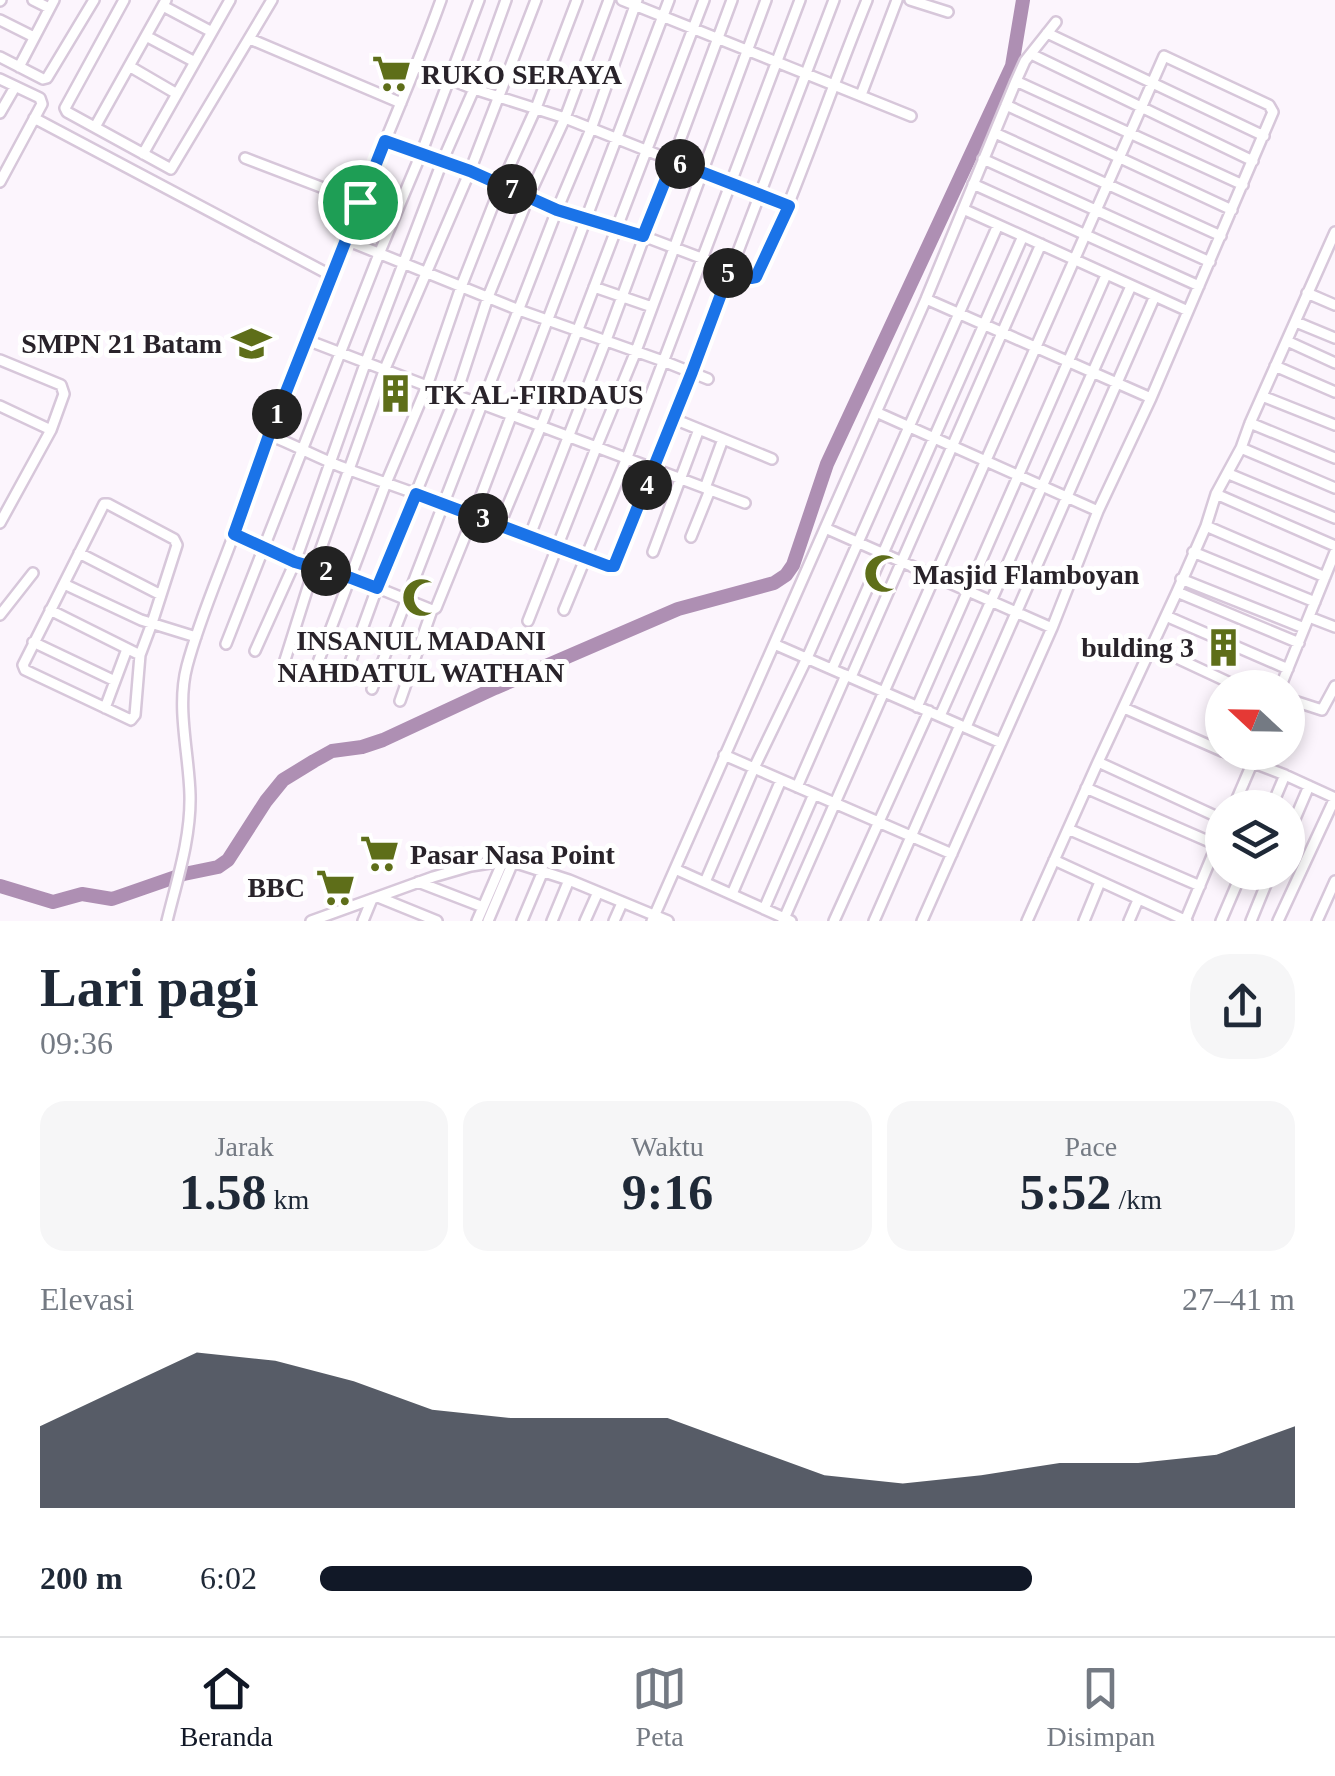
<!DOCTYPE html>
<html lang="id">
<head>
<meta charset="utf-8">
<style>
	:root { --surface:#fff; --page:#f6f6f7; --text:#1f2937; --muted:#747a83; --line:#e0e1e3; --accent:#111827 }
	body { margin:0; font-family:Georgia,serif; background:var(--page); color:var(--text); height:100vh; display:flex; flex-direction:column; font-size:38px; white-space:nowrap }
	* { box-sizing:border-box; margin:0 }
	p { font-size:32px; color:var(--muted) }
	.icon { flex:none; width:55px; height:55px; fill:none; stroke:currentColor; stroke-width:2; stroke-linecap:round; stroke-linejoin:round }
	.map { position:relative; height:921px; overflow:hidden }
	.details { display:flex; flex-direction:column; background:var(--surface); flex:1 }
	.details>* { flex:none }
	.needle { width:65px; rotate:292deg }
	.buttons { position:absolute; left:1205px; top:670px; display:grid; gap:20px }
	.buttons a { display:grid; place-items:center; width:100px; height:100px; border-radius:50%; background:var(--surface); box-shadow:0 5px 15px #0003; font-size:50px }
	.pin { position:absolute; display:grid; place-items:center; width:85px; height:85px; color:#fff; margin:-42px; border:5px solid #fff; border-radius:50%; box-shadow:0 2px 10px #0007 }
	.km { position:absolute; width:50px; height:50px; margin:-25px; border-radius:50%; background:#222; color:#fff; font-size:28px; line-height:50px; text-align:center }
	.round { display:grid; place-items:center; flex:none; width:105px; height:105px; border-radius:40px; background:var(--page) }
	.headline { display:flex; align-items:center; justify-content:space-between; height:170px; padding:0 40px }
	h1 { font-size:55px; font-weight:700; line-height:75px }
	.figures { display:grid; grid-template-columns:repeat(3,1fr); gap:15px; height:170px; padding:10px 40px }
	.figures div { display:grid; align-content:center; border-radius:25px; background:var(--page); text-align:center }
	.figures b { font-size:50px; font-weight:700 }
	.figures small { font-size:28px; font-weight:400 }
	.figures p { font-size:28px }
	.chart { height:280px; padding:20px 40px }
	.chart p { display:flex; justify-content:space-between }
	.chart svg { width:100%; height:180px; margin-top:10px; fill:var(--accent); opacity:.7 }
	ul { padding:0 40px; list-style:none; font-size:32px }
	li { display:grid; grid-template-columns:160px 120px 1fr; align-items:center; height:75px }
	li i { height:25px; border-radius:12px; background:var(--accent) }
	.tabs { display:flex; justify-content:space-around; align-items:center; height:140px; border-top:2px solid var(--line); background:var(--surface); font-size:28px; color:var(--muted) }
	.tabs a { display:grid; justify-items:center; gap:5px }
	.tabs .on { color:var(--accent) }
	.map>svg:first-child { display:block }
	.lines { fill:none; stroke-linecap:round; stroke-linejoin:round }
	.river { stroke:#ae8fb3; stroke-width:14 }
	.minor-casing { stroke:#d7c7da; stroke-width:14 }
	.minor { stroke:#fff; stroke-width:9 }
	.route-casing { stroke:#fff; stroke-width:20 }
	.route { stroke:#1a73e8; stroke-width:12 }
	.labels { text-anchor:middle; dominant-baseline:central; stroke-width:10; stroke-linejoin:round; paint-order:stroke }
	.poi-label { font-size:28px; font-weight:bold; fill:#29232a; stroke:#fff; text-anchor:start }
</style>
</head>
<body>
<div class="map">
<svg width="1335" height="921" viewBox="0 0 1335 921">
	<rect width="100%" height="100%" fill="#fcf5fd"/>
	<g class="lines">
		<path class="river" d="M0,886L53,902L82,894L112,899L184,874L218,867L228,860L266,801L283,780L314,761L332,751L362,747L383,740L495,688L678,609L774,583L786,575L793,565L827,464L1012,66L1023,0"/>
		<defs>
			<path id="minor" d="M33,0L49,8
				M124,0L65,108L67,112L171,169L272,0
				M622,0L911,116
				M910,0L948,12
				M0,1L1,0
				M163,6L212,32
				M0,20L34,37
				M1047,33L1264,136
				M146,36L195,62
				M250,39L401,103
				M1031,54L1253,161
				M0,57L43,79L47,78L94,0
				M129,66L177,94
				M417,66L474,89L565,118L789,207
				M19,67L54,0
				M0,79L40,98L42,104L0,182
				M1016,81L1243,185
				M861,95L897,0
				M1006,105L1232,210
				M0,113L15,87
				M34,118L332,276
				M95,127L166,0
				M995,133L1221,236
				M385,141L470,171L557,210L643,236L754,278L759,275C799,185 830,91 867,0
				M143,154L230,0
				M245,158L360,202
				M983,159L1210,262
				M973,184L1199,286
				M963,209L1188,311
				M346,240L519,310L663,361L708,379
				M594,287L652,307
				M1307,293L1335,305
				M926,299L1151,398
				M1296,322L1335,338
				M307,340L427,386L461,287L501,185L536,108L577,0
				M1287,341L1335,363
				M0,360L61,385L64,394L51,430L0,523
				M1275,366L1335,392
				M1262,396L1335,425
				M0,406L51,430
				M876,412L1098,511
				M674,419L772,459
				M1250,423L1335,458
				M269,435C295,445 320,459 347,469C434,501 523,529 608,566L614,565L692,372L834,0
				M1241,448L1335,488
				M1229,474L1335,518
				M705,488L723,439
				M1216,494L1335,546
				M104,504H108L174,539L177,545L152,623L140,655L135,715L131,720L25,670L23,665Z
				M500,524L541,426L704,0
				M1206,526L1325,577
				M825,528L1052,628
				M234,534L295,562L351,577L432,610
				M530,535L606,340L732,0
				M691,537L710,490
				M653,552L699,429
				M1193,552L1315,602
				M79,553L161,595
				M1181,579L1304,628
				M64,584L141,620L196,637
				M1177,592L1299,643
				M50,610L140,655
				M564,610L626,460L800,0
				M0,615L33,573
				M1166,616L1288,669
				M1309,617L1335,627
				M528,621L596,448L636,351L766,0
				M33,642L115,681
				M226,644L379,254L421,154L479,0
				M774,644L1001,743
				M1151,646L1241,688
				M255,651L295,562L365,364L442,162L474,89L506,0
				M285,660L314,568L384,371L470,171L536,0
				M317,665L386,483L427,386L482,404L745,503
				M832,669L1023,236
				M851,677L1041,244
				M344,679L377,588L456,395L488,297L529,196L565,118L609,0
				M1280,688L1335,552
				M372,689L557,210L591,129L637,0
				M1288,699L1322,710L1335,686
				M400,701L432,610L436,608L474,514L669,0
				M917,707L1106,275
				M105,708L127,649
				M1124,708L1222,751
				M940,716L1131,286
				M966,727L1155,296
				M1225,752L1285,775L1335,798
				M724,755L952,854
				M1098,762L1222,819
				M797,787L846,675
				M1086,788L1217,845
				M1233,808L1257,752
				M1271,808L1285,775
				M1068,829L1200,886
				M1288,835L1309,786
				M1054,860L1187,921
				M675,869L791,921
				M418,882L483,907
				M705,882L754,768L807,658L998,225
				M732,894L781,780
				M378,897L437,921
				M764,909L814,794
				M167,921C177,880 191,838 190,795C189,753 176,707 187,666C200,617 221,571 238,523C276,414 318,305 362,197C389,131 417,67 441,0
				M311,921L433,877L471,866L503,861L513,862L569,880L668,921
				M363,921L372,899
				M477,921L503,861
				M488,921L513,862
				M522,921L543,871
				M552,921L569,880
				M585,921L598,892
				M614,921L622,903
				M652,921L926,299L1016,81L1025,61L1056,22
				M783,921L1164,56L1269,105L1273,112L1151,398L1098,511L1052,628L922,921
				M834,921L929,711
				M874,921L960,725
				M1027,921L1098,762L1177,592L1206,526L1216,494L1241,448L1250,423L1335,232
				M1084,921L1100,882
				M1129,921L1138,900
				M1185,921L1222,832
				M1221,921L1242,872
				M1251,921L1271,872
				M1278,921L1335,798
				M1317,921L1335,881"/>
		</defs>
		<use href="#minor" class="minor-casing"/>
		<use href="#minor" class="minor"/>
	</g>
	<g class="lines">
		<defs>
			<path id="route" d="M385,141L470,171L557,210L643,236L673,161L789,206L756,277L751,278L730,270L692,372L614,566H608L416,494L377,588L351,578L295,562L234,534L269,435Z"/>
		</defs>
		<use href="#route" class="route-casing"/>
		<use href="#route" class="route"/>
	</g>
	<defs>
		<symbol id="supermarket-bare" viewBox="-9 -9 18 18"><path d="M-6-5.5h2.5l.6 2H6L4.5 2H-2.5L-4.4-4H-6ZM-1.5 3.2a1.3 1.3 0 1 0 .1 0ZM3 3.2a1.3 1.3 0 1 0 .1 0Z" fill="#5e6e19" stroke="#fff" stroke-width="2.5" paint-order="stroke"/></symbol>
		<symbol id="school-bare" viewBox="-9 -9 18 18"><path d="M0-5L7-2L0 1L-7-2ZM-4 1L0 2.5L4 1V4Q0 6-4 4Z" fill="#5e6e19" stroke="#fff" stroke-width="2.5" paint-order="stroke"/></symbol>
		<symbol id="building-bare" viewBox="-9 -9 18 18"><path d="M-4-6H4V6H1V3H-1V6H-4ZM-2.5-4.3h1.7v1.8h-1.7ZM.8-4.3h1.7v1.8H.8ZM-2.5-1h1.7V.8h-1.7ZM.8-1h1.7V.8H.8Z" fill="#5e6e19" stroke="#fff" stroke-width="2.5" paint-order="stroke"/></symbol>
		<symbol id="mosque-bare" viewBox="-9 -9 18 18"><path d="M3.5-4.9A6 6 0 1 0 3.5 4.9A5 5 0 1 1 3.5-4.9Z" fill="#5e6e19" stroke="#fff" stroke-width="2.5" paint-order="stroke"/></symbol>
	</defs>
	<g fill-rule="evenodd">
		<use href="#supermarket-bare" x="364" y="46" width="55" height="55"/>
		<use href="#school-bare" x="224" y="316" width="55" height="55"/>
		<use href="#building-bare" x="368" y="366" width="55" height="55"/>
		<use href="#mosque-bare" x="856" y="546" width="55" height="55"/>
		<use href="#mosque-bare" x="394" y="570" width="55" height="55"/>
		<use href="#building-bare" x="1196" y="620" width="55" height="55"/>
		<use href="#supermarket-bare" x="352" y="826" width="55" height="55"/>
		<use href="#supermarket-bare" x="308" y="860" width="55" height="55"/>
	</g>
	<g class="labels">
		<g class="poi-label">
			<text x="421" y="74">RUKO SERAYA</text>
			<text x="222" y="343" text-anchor="end">SMPN 21 Batam</text>
			<text x="425" y="394">TK AL-FIRDAUS</text>
			<text x="913" y="574">Masjid Flamboyan</text>
			<text x="421" y="640" text-anchor="middle">INSANUL MADANI<tspan x="421" dy="32">NAHDATUL WATHAN</tspan></text>
			<text x="1194" y="647" text-anchor="end">bulding 3</text>
			<text x="410" y="854">Pasar Nasa Point</text>
			<text x="305" y="887" text-anchor="end">BBC</text>
		</g>
	</g>
</svg>
<div class="buttons">
<a><svg class="needle" viewBox="-14 -14 28 28"><path d="M0-13l5 13h-10z" fill="#e53935"/><path d="M0 13l5-13h-10z" fill="#747a83"/></svg></a>
<a><svg class="icon" aria-label="layers" viewBox="0 0 24 24"><path d="M12 4l9 5-9 5-9-5zM3 14l9 5 9-5"/></svg></a>
</div>
<div class="pin" style="left:360px;top:202px;background:#1e9e55"><svg class="icon" aria-label="arrive" viewBox="0 0 24 24"><path d="M6 21V4h12l-3 4 3 4H6"/></svg></div>
<b class="km" style="left:277px;top:414px">1</b>
<b class="km" style="left:326px;top:571px">2</b>
<b class="km" style="left:483px;top:518px">3</b>
<b class="km" style="left:647px;top:485px">4</b>
<b class="km" style="left:728px;top:273px">5</b>
<b class="km" style="left:680px;top:164px">6</b>
<b class="km" style="left:512px;top:189px">7</b>
</div>
<section class="details">
<div class="headline"><div><h1>Lari pagi</h1><p>09:36</p></div><a class="round"><svg class="icon" aria-label="share" viewBox="0 0 24 24"><path d="M12 15V3M7 8l5-5 5 5M5 13v7h14v-7"/></svg></a></div>
<div class="figures">
<div><p>Jarak</p><b>1.58<small> km</small></b></div>
<div><p>Waktu</p><b>9:16</b></div>
<div><p>Pace</p><b>5:52<small> /km</small></b></div>
</div>
<div class="chart"><p><span>Elevasi</span>27–41 m</p>
<svg viewBox="0 0 160 44" preserveAspectRatio="none"><path d="M0 44V24L10 15L20 6L30 8L40 13L50 20L60 22L70 22L80 22L90 29L100 36L110 38L120 36L130 33L140 33L150 31L160 24V44z"/></svg>
</div>
<ul>
<li><b>200 m</b>6:02<i style="width:73%"></i></li>
</ul>
</section>
<nav class="tabs">
<a class="on"><svg class="icon" aria-label="home" viewBox="0 0 24 24"><path d="M3 11l9-7 9 7M6 9v11h12V9"/></svg>Beranda</a>
<a><svg class="icon" aria-label="map" viewBox="0 0 24 24"><path d="M3 6l6-2 6 2 6-2v14l-6 2-6-2-6 2zM9 4v14M15 6v14"/></svg>Peta</a>
<a><svg class="icon" aria-label="saved" viewBox="0 0 24 24"><path d="M7 4h10v16l-5-4-5 4z"/></svg>Disimpan</a>
</nav>
</body>
</html>
